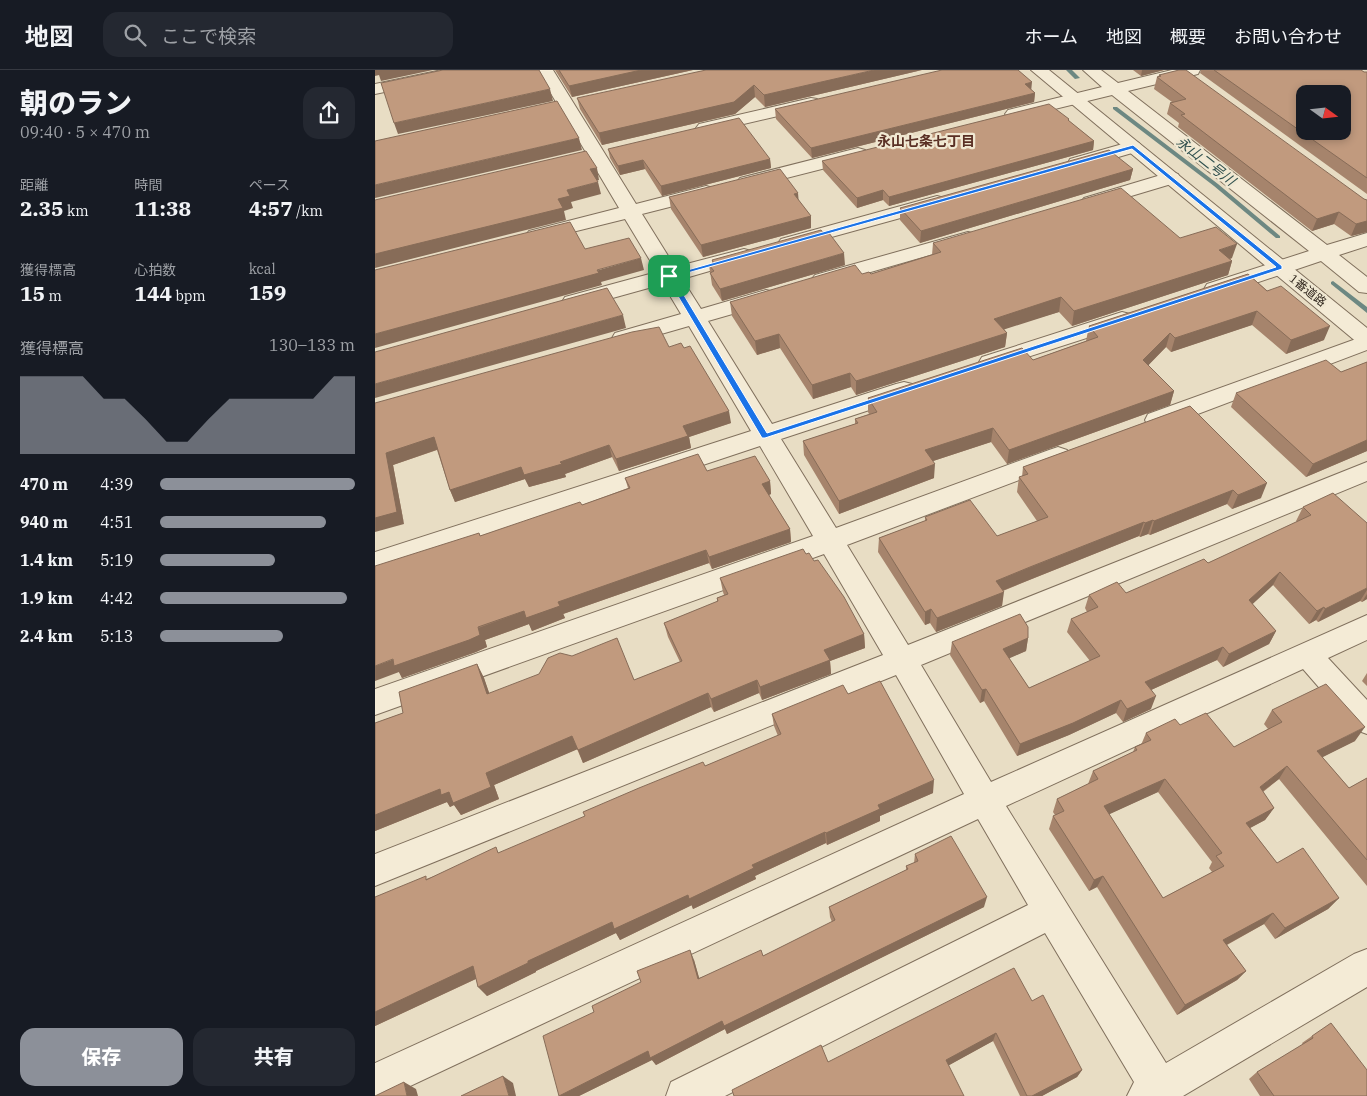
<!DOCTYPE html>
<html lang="ja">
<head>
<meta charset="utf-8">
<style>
	:root { --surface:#171b24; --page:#242831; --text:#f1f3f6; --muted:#9ea1a6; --line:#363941; --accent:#8c9099 }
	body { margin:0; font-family:"IBM Plex Serif","Noto Sans JP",serif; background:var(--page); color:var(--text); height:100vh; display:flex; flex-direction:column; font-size:19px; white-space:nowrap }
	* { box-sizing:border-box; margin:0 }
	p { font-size:16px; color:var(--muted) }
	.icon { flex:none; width:28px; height:28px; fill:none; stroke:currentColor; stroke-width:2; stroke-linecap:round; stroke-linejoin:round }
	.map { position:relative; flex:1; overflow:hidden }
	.details { display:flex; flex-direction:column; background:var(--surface); width:375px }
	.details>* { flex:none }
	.needle { width:32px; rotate:105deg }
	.tools { position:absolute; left:921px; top:15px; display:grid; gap:10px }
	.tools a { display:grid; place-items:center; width:55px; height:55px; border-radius:10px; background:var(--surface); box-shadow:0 2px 8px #0003; font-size:25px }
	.pin { position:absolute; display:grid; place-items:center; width:42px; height:42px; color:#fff; margin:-21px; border-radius:10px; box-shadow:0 2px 8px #0006 }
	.round { display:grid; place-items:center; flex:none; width:52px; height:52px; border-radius:15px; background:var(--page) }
	.headline { display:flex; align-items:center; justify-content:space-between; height:85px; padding:0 20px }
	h1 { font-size:28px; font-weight:800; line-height:38px }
	.figures { display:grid; grid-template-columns:repeat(3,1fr); gap:8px; height:85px; padding:5px 20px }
	.figures div { display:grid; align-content:center }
	.figures b { font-size:21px; font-weight:800 }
	.figures small { font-size:14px; font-weight:400 }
	.figures p { font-size:14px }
	.chart { height:140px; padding:10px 20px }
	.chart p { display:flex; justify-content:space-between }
	.chart svg { width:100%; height:90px; margin-top:5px; fill:var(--accent); opacity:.7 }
	.button { display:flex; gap:10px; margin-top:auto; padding:10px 20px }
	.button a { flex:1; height:58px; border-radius:15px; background:var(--accent); color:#fff; font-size:20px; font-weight:800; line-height:58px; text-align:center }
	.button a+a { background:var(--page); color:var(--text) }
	ul { padding:0 20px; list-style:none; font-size:16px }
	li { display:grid; grid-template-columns:80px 60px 1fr; align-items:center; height:38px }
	li i { height:12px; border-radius:6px; background:var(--accent) }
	header { display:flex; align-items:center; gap:30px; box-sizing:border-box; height:70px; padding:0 25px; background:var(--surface); border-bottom:1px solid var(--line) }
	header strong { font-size:24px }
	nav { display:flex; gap:28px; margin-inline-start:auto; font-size:18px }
	.search { width:350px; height:45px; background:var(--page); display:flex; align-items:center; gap:12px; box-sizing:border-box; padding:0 18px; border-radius:15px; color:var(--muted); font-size:19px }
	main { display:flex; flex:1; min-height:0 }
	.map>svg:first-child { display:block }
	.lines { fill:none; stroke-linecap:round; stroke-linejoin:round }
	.stream { fill:#6d8882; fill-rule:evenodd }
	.minor-casing { stroke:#80705d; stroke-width:2 }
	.tertiary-casing { stroke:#80705d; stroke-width:2 }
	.minor { fill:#f4ebd6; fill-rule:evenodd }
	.tertiary { fill:#f4ebd6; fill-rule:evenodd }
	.wall { fill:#a6846c; fill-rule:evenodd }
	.shaded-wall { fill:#876c58 }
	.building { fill:#c19a7e; stroke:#876c58; fill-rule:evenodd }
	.route { fill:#1a73e8; stroke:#fff; fill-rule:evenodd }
	.labels { text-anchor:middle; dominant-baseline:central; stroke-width:4.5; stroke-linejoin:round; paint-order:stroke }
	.far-street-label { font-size:12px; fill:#32281f; stroke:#f0e8d2 }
	.far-neighbourhood-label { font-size:14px; font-weight:bold; fill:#592f24; stroke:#f0e8d2 }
	.far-water-label { font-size:14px; font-style:italic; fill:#30504e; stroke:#f0e8d2 }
</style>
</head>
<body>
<header>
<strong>地図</strong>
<div class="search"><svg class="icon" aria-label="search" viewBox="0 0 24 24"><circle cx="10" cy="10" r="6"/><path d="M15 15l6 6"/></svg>ここで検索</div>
<nav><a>ホーム</a><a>地図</a><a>概要</a><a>お問い合わせ</a></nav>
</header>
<main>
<section class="details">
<div class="headline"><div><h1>朝のラン</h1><p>09:40 · 5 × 470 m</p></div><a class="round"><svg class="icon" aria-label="share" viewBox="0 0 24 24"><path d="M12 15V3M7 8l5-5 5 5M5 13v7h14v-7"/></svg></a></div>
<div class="figures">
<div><p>距離</p><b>2.35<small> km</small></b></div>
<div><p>時間</p><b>11:38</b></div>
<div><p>ペース</p><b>4:57<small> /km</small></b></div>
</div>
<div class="figures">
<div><p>獲得標高</p><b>15<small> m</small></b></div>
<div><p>心拍数</p><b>144<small> bpm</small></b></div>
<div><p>kcal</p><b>159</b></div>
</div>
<div class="chart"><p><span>獲得標高</span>130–133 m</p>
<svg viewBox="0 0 160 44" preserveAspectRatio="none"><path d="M0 44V6L10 6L20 6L30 6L40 17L50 17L60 27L70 38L80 38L90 27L100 17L110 17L120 17L130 17L140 17L150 6L160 6V44z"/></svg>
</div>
<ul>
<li><b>470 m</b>4:39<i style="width:100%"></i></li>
<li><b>940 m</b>4:51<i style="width:85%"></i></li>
<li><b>1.4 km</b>5:19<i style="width:59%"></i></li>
<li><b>1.9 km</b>4:42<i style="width:96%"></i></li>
<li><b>2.4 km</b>5:13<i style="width:63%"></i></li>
</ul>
<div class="button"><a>保存</a><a>共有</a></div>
</section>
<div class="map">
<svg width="992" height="1026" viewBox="0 0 992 1026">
	<rect width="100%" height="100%" fill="#e8ddc4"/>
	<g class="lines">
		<path class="stream" d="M691,0H697L705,8L700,9Z
			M738,37H742L843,114L905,166V168H901L839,116L738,39Z
			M958,211L992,237V243L956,214V212Z"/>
		<defs>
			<path id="minor" d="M162,0H178L261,134L331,116L338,118L341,122L338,126L267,144L300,197L369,179L376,181L379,185L376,189L307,209L326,239L391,220L399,222L402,227L399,232L333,251L397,354L521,314L529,312L537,314L541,320L537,326L406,369L461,458L674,380L683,377L692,380L695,386L692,392L472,475L533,575L992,392V411L546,595L616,712L992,545V570L953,588L992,630V664L981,660L928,599L631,736L791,993L979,884L992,879V917L808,1026H752L759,1012L670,863L350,1026H291L296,1012L653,835L603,749L14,1026H0V993L589,724L521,605L0,816V784L508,585L449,484L0,645V619L438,466L385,376L0,504V482L376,361L314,256L248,275L240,273L237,268L240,263L306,244L288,214L198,239L190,237L187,232L190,227L282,202L250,149L161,171L154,169L151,165L154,161L244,138Z
				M708,0H726L743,13L797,0H825L823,4L753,21L952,175L992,163V176L964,185L992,207V223L984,222L946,191L848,224L840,226L832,224L829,219L832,214L934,181L737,25L639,49L633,48L630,44L633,40L727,17Z
				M436,28L442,29L445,33L442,37L330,63L324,62L321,58L324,54Z
				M758,71L764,73L767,77L764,81L702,99L695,97L693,93L695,89Z
				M483,78L490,80L492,84L490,88L372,118L365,116L362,112L365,108Z
				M796,102L803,104L805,108L803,112L716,138L709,136L706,132L709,128Z
				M562,126L569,128L572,132L569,136L413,179L406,177L403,173L406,169Z
				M593,162L600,164L603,168L600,172L447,216L440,215L436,210L440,205Z
				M747,242L755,244L758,249L755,254L615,299L607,297L604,292L607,287Z
				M992,265V280L791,356L782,358L773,356L770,350L773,344Z"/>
			<path id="tertiary" d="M67,0H99L97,4L91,5L0,24V14Z
				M656,0H674L992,258V276L984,274Z"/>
		</defs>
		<use href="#minor" class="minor-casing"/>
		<use href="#tertiary" class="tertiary-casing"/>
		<use href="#minor" class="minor"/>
		<use href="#tertiary" class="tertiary"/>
	</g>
	<path class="wall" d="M180,0H318L197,27Z
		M547,0L390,37L380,27L360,44L227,75L205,39L202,28Z
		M758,0H789L766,6Z
		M826,0H986L989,2H992V124L825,3Z
		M784,5L989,129L992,130V162L976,166L959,154L937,161L803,57L804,53L792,44L795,33L797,32L779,19L782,7H783Z
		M656,20L660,23L659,32L437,88L401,49L400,39Z
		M694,49V51L719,71L718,80L514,136L508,130L482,138L448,100L447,91Z
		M233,79L395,89L396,98L287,126L270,99L245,105L235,88Z
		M758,99L755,110L545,173L525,150V138Z
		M294,127L423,130L436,146V158L328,187L296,139Z
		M805,168L857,188L855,189L857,191L853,205L697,256L684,242L653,251L629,259L632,263L630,277L481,325L476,317L438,329L405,278L382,285L357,246L355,232L487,204H496L557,185L558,173Z
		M337,190L470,195L347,231L337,215L334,195L337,194Z
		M873,204L949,270L911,284L877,255L796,282L791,277L773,295L799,321L795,335L632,394L616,372L558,391L559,408L464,444L429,385L428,371L480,354V349L494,344L493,342V328L658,290L711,271L714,256Z
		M294,277L309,278L356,353L314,367L316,378L244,401L237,387L190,404L191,407L154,417L150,409L80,432L75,420L62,380L18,395L29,454L0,333Z
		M992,292V381L931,407L856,337L861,323L966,302Z
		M815,336L886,428L857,439L852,434L775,465L773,464L765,467L764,466L652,511L628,521L627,536L561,562L555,553L550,555L503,482L504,468L550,451V447L622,466L662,451L642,422L644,407H647L648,397Z
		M332,401L395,411L396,424L394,425L415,459L416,472L337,499L334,493L188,544L190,548L157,561L154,554L110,570L112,577L101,582L27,608L24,602L105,466L207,435L253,418L250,408Z
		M928,437L992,453V529L987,532L985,531L943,552L941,550L934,554L898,515L877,534L901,561L894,574L848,597L842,590L776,620V639L748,652L741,643L694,665L642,686L609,631L605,633L575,585L577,572L653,568L651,581L634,588L654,618L715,591L692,562L696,549L712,542L710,538L714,525L751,523L833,493L922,452L921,451Z
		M431,484L489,564L490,578L455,591L456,604L387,630L384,623L339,642L336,637L208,693L202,679L119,715L124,729L86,745L79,735L75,737L72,732L0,761V653L28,643L102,594L109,608L114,623L259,610L305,592L293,567L289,553L342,532V528L349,525L348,522L345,508Z
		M992,603V616L987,611Z
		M473,624L558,723L505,746V751L452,775L451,773L380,806L381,809L318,839L317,835L245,870L241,863L161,901V902L112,926L101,909L0,956V827L125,783L330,696L403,666L399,656L397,644Z
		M897,640L980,671L947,687L974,718L992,708V816L904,709L888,722L899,738L890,750L875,758L902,793L964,828L953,839L900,869L889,854L852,875L871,901L862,910L802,945L722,817L714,821L674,759L678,746L680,745L678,742L682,729L713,714L718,701L758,682L760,677L766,675L771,663L805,655L859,677L893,659L889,654ZM783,722L837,792L834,798L837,802L788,828L734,744Z
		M540,784L609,837L352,964L350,959L281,995L277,990L204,1026H184L219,942L266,912L319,890L324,908L388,886L457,852L455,847L454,837L531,800V796L539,793Z
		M657,931L707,1000L702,1007L667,1026H645L618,971L574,995L453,992Z
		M937,966L992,1026H885L874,1009L882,1002L928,975L927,973Z"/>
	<path class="shaded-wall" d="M0,0H58L6,11L4,5L0,6Z
		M266,0H318L197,27L194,16Z
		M499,0H547L390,37L389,25Z
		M767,0H789L766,6Z
		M657,12L656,22L650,14Z
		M379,15L380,27L360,44L227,75L224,63Z
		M175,19L178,31L23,64L19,53Z
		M660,23L659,32L437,88L436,78Z
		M204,68L207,80L0,128V115Z
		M719,71L718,80L514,136V127Z
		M395,89L396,98L287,126L286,116Z
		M268,90L270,99L245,105L243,96Z
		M222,98L224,110L218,112L215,99Z
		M758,99L755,110L545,173L546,161Z
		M223,112L226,124L196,132L198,138L189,141L191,150L0,198V184L183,129L192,120Z
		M508,120V130L482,138V128Z
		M423,123L424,134L419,124Z
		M964,142L959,154L937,161L942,149Z
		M436,146V158L328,187L326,175Z
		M992,151V162L976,166L981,154Z
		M862,174L857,188L840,194L844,180Z
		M469,183L470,195L347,231L345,219Z
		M266,188L269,200L226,212L227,215L0,278V264Z
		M857,191L853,205L697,256L699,241Z
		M686,227L684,242L618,263L619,249Z
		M882,241L877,255L796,282L800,268Z
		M248,245L251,258L0,328V314Z
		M955,256L949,270L911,284L916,270Z
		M632,263L630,277L481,325V311Z
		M795,263L791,277L765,304L768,290Z
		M404,264L405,278L382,285L380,271Z
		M475,303L476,317L438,329L437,315Z
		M799,321L795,335L632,394L634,380Z
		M354,341L356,353L314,367L316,378L244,401L241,389L308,356Z
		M618,358L616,372L549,394L550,380Z
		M59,367L64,379L18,395L29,454L0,462V448L11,383Z
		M992,370V381L931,407L938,394Z
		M234,375L237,387L190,404L191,407L154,417L150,409L80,432L75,420L146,397L185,392Z
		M560,394L559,408L464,444V431Z
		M395,411L396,424L389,427L387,414Z
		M892,413L886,428L857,439L863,425Z
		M858,420L852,434L775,465L779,451Z
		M778,450L773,464L765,467L770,453Z
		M769,452L764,466L619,524L621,511Z
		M415,459L416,472L337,499L334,487Z
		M331,480L334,493L188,544L183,532Z
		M905,502L898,515L867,544L874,530Z
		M992,518V520L985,531L943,552L950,539Z
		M629,522L627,536L561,562L562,548Z
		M992,524V529L987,532Z
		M185,536L190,548L157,561L154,554L110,570L112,577L101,582L27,608L24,602L0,611V596L149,541Z
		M949,537L941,550L934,554L942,541Z
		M556,539L555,553L550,555V542Z
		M901,561L894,574L848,597L854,584Z
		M489,564L490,578L455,591L456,604L387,630L385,617L449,580Z
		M653,568L651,581L626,592L628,579Z
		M848,577L842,590L765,625L770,612Z
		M102,594L109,608L119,637L112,624Z
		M382,610L384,623L339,642L336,629Z
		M611,619L609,631L605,633L607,620Z
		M333,623L336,637L208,693L203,680Z
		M781,626L776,639L748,652L752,639Z
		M746,630L741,643L694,665L642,686L645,674Z
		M990,657L980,671L932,695L942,681Z
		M197,666L203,679L119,715L124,729L86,745L79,735L75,737L72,732L0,761V745L65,719L111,703Z
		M912,696L904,709L876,730L885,717Z
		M790,709L783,722L724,749L729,736Z
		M559,710L558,723L505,746V751L452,775L451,763L503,735Z
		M899,738L890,750L862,765L871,753Z
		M450,762L451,773L380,806L381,809L318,839L314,829L377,795Z
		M728,806L722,817L714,821L719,810Z
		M313,825L317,835L245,870L241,863L161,901V902L112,926L103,917L153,891L237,852Z
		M612,827L609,837L352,964L350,959L281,995L277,990L204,1026H184L273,981L347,951Z
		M964,828L953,839L900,869L910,858Z
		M898,843L889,854L840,881L848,870Z
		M315,880L319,890L327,918L323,909Z
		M98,896L107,906L0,956V942Z
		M871,901L862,910L802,945L810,935Z
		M621,963L618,971L569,998L571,990Z
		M707,1000L702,1007L667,1026H657Z
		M128,1006L138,1013L141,1026H134Z
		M29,1012L41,1019L43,1026H32Z"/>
	<path class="building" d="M68,0H164L175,19L19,53L6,13Z
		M184,0H266L194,16Z
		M331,0H499L389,25L379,15L359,32L224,63L202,28Z
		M567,0H643L657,12L650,14L660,23L436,78L400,39Z
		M804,0H811L989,129L992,130V151L981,154L964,142L942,149L806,45L810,44L795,33L811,29L782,7L786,6L784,5Z
		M839,0H986L989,2H992V108ZM930,24H968V61H930Z
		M182,31L204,68L0,115V71Z
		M674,34L694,49L693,50L719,71L514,127L508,120L482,128L447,91Z
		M364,48L395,89L286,116L268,90L243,96L233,79Z
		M734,80L758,99L546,161L525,138Z
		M211,81L222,98L215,99L223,112L192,120L195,126L183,129L188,138L0,184V130Z
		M405,99L423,123L419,124L436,146L326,175L294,127Z
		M746,118L805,168L841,157L862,174L844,180L857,191L699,241L686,227L619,249L632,263L481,311L475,303L437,315L404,264L380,271L355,232L480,195L487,204L494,202L496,204L566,182L558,173Z
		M195,152L210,179L254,168L266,188L222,200L224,203L0,264V200Z
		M446,160L449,164L454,163L469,183L345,219L335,203L339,201L334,195L339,193L337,190Z
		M873,204L892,221L906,216L955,256L916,270L882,241L800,268L795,263L768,290L799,321L634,380L618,358L550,380L560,394L464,431L428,371L483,353L480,349L502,342L493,328L647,278L658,290L723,267L714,256Z
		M232,218L248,245L0,314V282Z
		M284,257L294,277L306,273L309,278L315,276L354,341L308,356L313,366L241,389L234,375L185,392L187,394L149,405L146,397L75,420L59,367L11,383L22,442L0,448V333L257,262Z
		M951,290L966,302L992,292V370L938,394L861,323Z
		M815,336L892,413L863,425L858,420L779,451L778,450L770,453L769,452L655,497L621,511L629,522L562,548L556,539L550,542L504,468L552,450L550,447L595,430L622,466L673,447L644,407L653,404L648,397Z
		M323,384L332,401L380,386L395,411L387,414L415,459L334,487L331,480L183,532L185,536L151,548L149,541L103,557L105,565L94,570L19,596L18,589L0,596V496L104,463L105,466L205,432L207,435L255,418L250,408Z
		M958,423L992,453V518L950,539L949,537L942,541L905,502L874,530L901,561L854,584L848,577L770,612L781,626L752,639L746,630L698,653L645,674L611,619L607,620L577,572L645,544L653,557V568L628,579L654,618L725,586L696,549L723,537L714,525L742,512L751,523L829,489L833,493L936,445L928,437Z
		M428,479L431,484L434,483L439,491L443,490L469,527L489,564L449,580L455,590L385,617L382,610L336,629L333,623L203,680L197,666L111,703L116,717L78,733L74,722L66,725L65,719L0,745V653L28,643L24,622L102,594L112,624L164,604L173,588L185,583L197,586L242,568L259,610L307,591L289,553L343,531L342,528L353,524L345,508Z
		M505,611L559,710L503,735L505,739L451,763L450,762L377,795L379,798L314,829L313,825L239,859L237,852L153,891V893L103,917L98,896L0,942V827L51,806V810L121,777L123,783L210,746L208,742L264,718L328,692L330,696L406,664L397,644L468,615L473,624Z
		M951,614L990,657L942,681L974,718L992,708V790L912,696L885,717L899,738L871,753L902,793L928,778L964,828L910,858L898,843L848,870L871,901L810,935L728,806L719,810L678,746L689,741L682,729L723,709L718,701L762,680L760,677L776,670L771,663L800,649L805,655L831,643L859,677L907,652L897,640ZM790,709L847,783L841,786L849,796L788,828L729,736Z
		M576,766L612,827L349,956L347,951L275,988L273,981L184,1026L168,966L219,942L217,936L266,912L262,901L315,880L323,909L386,880L388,886L460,850L454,837L533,799L531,796L543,791L540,784Z
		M639,898L657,931L668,925L707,1000L657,1026H652L621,963L571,990L589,1026H359L357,1020L446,975L453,992Z
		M956,953L992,1000V1026H899L882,1002L938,968L937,966Z
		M128,1006L134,1026H86Z
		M29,1012L32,1026H0Z"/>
	<path class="route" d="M758,75L907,196V199L390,368H387L291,206ZM757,79L901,197L392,363L298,207Z"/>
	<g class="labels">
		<g class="far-street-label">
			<text transform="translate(933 220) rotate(39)">1番道路</text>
		</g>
		<g class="far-neighbourhood-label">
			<text x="551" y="71">永山七条七丁目</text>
		</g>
		<g class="far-water-label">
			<text transform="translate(831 91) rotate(38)">永山二号川</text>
		</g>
	</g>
</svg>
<div class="tools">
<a><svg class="needle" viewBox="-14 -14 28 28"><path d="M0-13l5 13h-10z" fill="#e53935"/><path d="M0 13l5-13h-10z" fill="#9ea1a6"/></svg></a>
</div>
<div class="pin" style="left:294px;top:206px;background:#1e9e55"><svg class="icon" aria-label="arrive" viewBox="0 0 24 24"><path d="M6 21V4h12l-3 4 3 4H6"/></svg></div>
</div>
</main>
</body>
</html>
